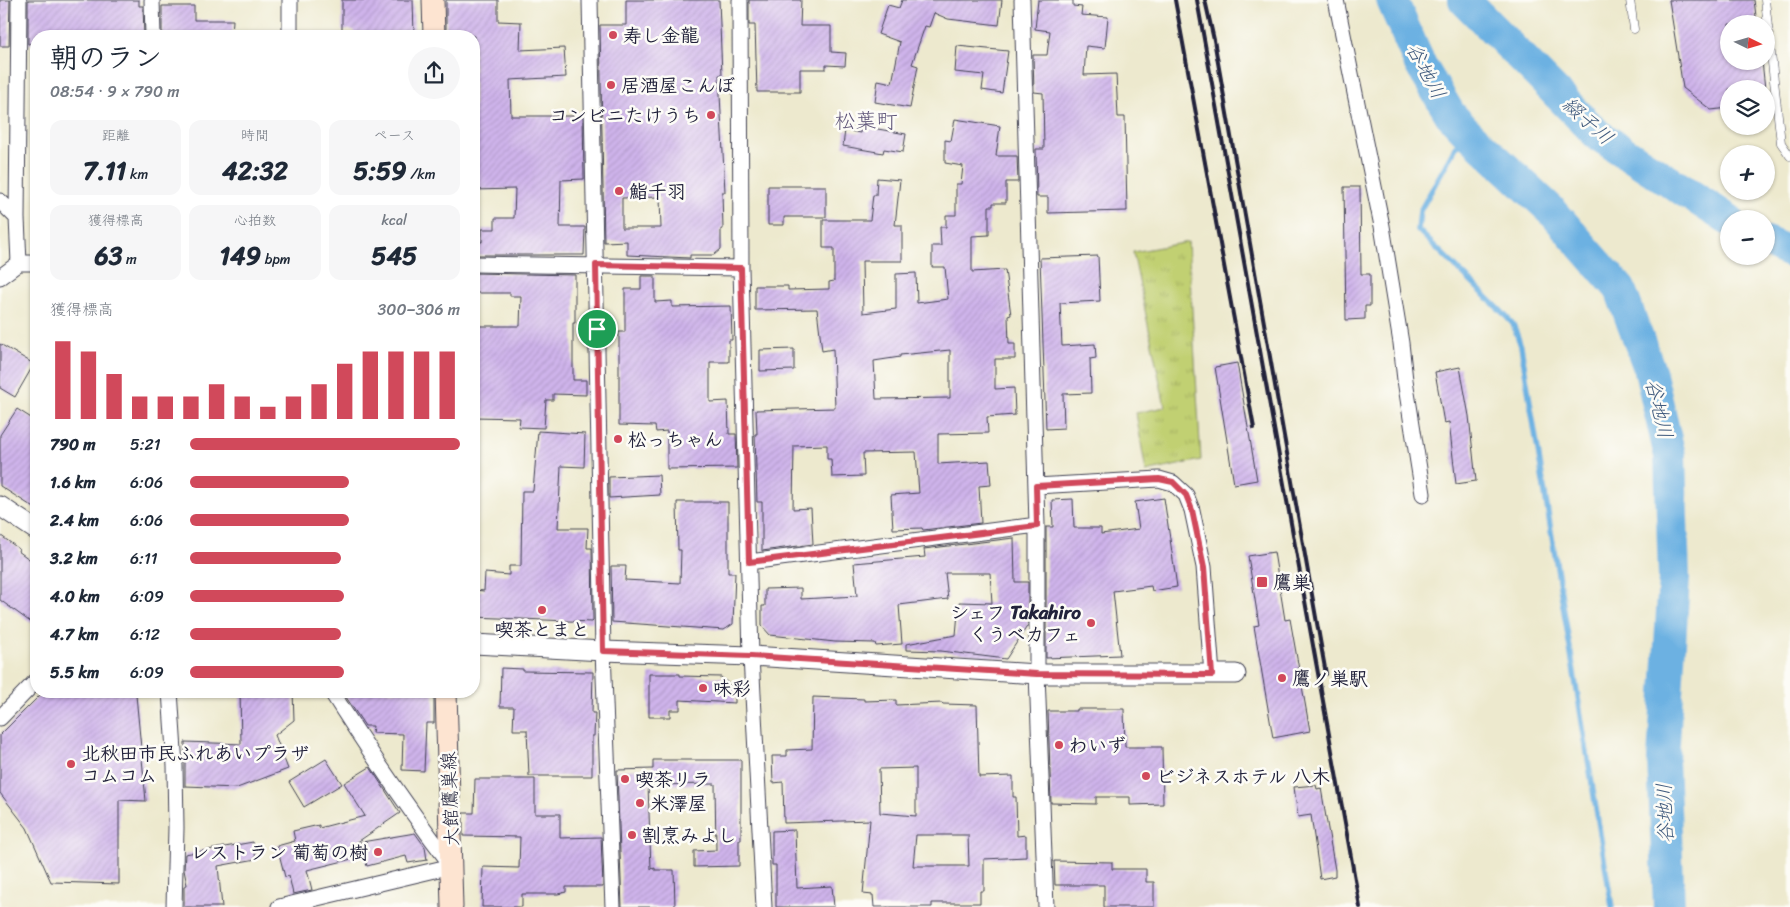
<!DOCTYPE html>
<html lang="ja">
<head>
<meta charset="utf-8">
<style>
	:root { --surface:#fff; --page:#f6f6f7; --text:#1f2937; --muted:#747a83; --accent:#d1495b }
	body { margin:0; font-family:Sriracha,"Klee One",sans-serif; background:var(--page); color:var(--text); height:100vh; display:flex; flex-direction:column; font-size:19px; white-space:nowrap }
	* { box-sizing:border-box; margin:0 }
	p { font-size:16px; color:var(--muted) }
	.icon { flex:none; width:28px; height:28px; fill:none; stroke:currentColor; stroke-width:2; stroke-linecap:round; stroke-linejoin:round }
	.map { position:relative; flex:1; overflow:hidden }
	.panel { position:absolute; left:30px; top:30px; width:450px; height:668px; display:flex; flex-direction:column; background:var(--surface); border-radius:20px; box-shadow:0 1px 4px #0004 }
	.panel>* { flex:none }
	.needle { width:32px; rotate:95deg }
	.fabs { position:absolute; left:1720px; top:15px; display:grid; gap:10px }
	.fabs a { display:grid; place-items:center; width:55px; height:55px; border-radius:50%; background:var(--surface); box-shadow:0 1px 4px #0004; font-size:25px }
	.pin { position:absolute; display:grid; place-items:center; width:42px; height:42px; color:#fff; margin:-21px; border:2px solid #fff; border-radius:50%; box-shadow:0 1px 5px #0007 }
	.round { display:grid; place-items:center; flex:none; width:52px; height:52px; border-radius:26px; background:var(--page) }
	.headline { display:flex; align-items:center; justify-content:space-between; height:85px; padding:0 20px }
	h1 { font-size:28px; font-weight:800; line-height:38px }
	.metrics { display:grid; grid-template-columns:repeat(3,1fr); gap:8px; height:85px; padding:5px 20px }
	.metrics div { display:grid; align-content:center; border-radius:12px; background:var(--page); text-align:center }
	.metrics b { font-size:25px; font-weight:800 }
	.metrics small { font-size:14px; font-weight:400 }
	.metrics p { font-size:14px }
	.chart { height:140px; padding:10px 20px }
	.chart p { display:flex; justify-content:space-between }
	.chart svg { width:100%; height:90px; margin-top:5px; stroke:var(--accent); stroke-width:6 }
	ul { padding:0 20px; list-style:none; font-size:16px }
	li { display:grid; grid-template-columns:80px 60px 1fr; align-items:center; height:38px }
	li i { height:12px; border-radius:6px; background:var(--accent) }
	.map>svg:first-child { display:block }
	.grass { fill:url(#grass-tufts); stroke:#727956 }
	.lines { fill:none; stroke-linecap:round; stroke-linejoin:round }
	.stream { stroke:#6cb1e2; stroke-width:5.5 }
	.river { stroke:#6cb1e2; stroke-width:32 }
	.building { fill:url(#building-hatch); fill-rule:evenodd }
	.service-casing { stroke:#404051; stroke-width:9 }
	.minor-casing { stroke:#404051; stroke-width:17 }
	.tertiary-casing { stroke:#404051; stroke-width:21 }
	.secondary-casing { stroke:#404051; stroke-width:23 }
	.service { stroke:#fff; stroke-width:8 }
	.minor { stroke:#fff; stroke-width:15 }
	.tertiary { stroke:#fff; stroke-width:19 }
	.secondary { stroke:#fde4d1; stroke-width:21 }
	.rail { stroke:#22223b; stroke-width:4 }
	.route-casing { stroke:#fff; stroke-width:10 }
	.route { stroke:#d1495b; stroke-width:6 }
	.poi-dot { fill:#d1495b; stroke:#fdfcf7; stroke-width:2 }
	.labels { text-anchor:middle; dominant-baseline:central; stroke-width:5; stroke-linejoin:round; paint-order:stroke }
	.poi-label { font-size:19px; font-weight:bold; fill:#22223b; stroke:#fdfcf7; text-anchor:start }
	.street-label { font-size:19px; fill:#22223b; stroke:#fdfcf7 }
	.water-label { font-size:20px; font-style:italic; fill:#405b7e; stroke:#fdfcf7 }
	.quarter-label { font-size:21px; fill:#5f5579; stroke:#fdfcf7 }
</style>
</head>
<body>
<div class="map">
<svg width="1790" height="907" viewBox="0 0 1790 907">
	<defs>
		<pattern id="grass-tufts" width="24" height="20" patternUnits="userSpaceOnUse" patternTransform="scale(1.25)"><rect width="24" height="20" fill="#c1d072"/><path d="M3 7l-1-3M5 7V3M7 7l1-3M15 17l-1-3M17 17v-4M19 17l1-3" fill="none" stroke="#a6b264"/></pattern>
		<pattern id="building-hatch" width="6" height="6" patternUnits="userSpaceOnUse" patternTransform="scale(1.25)"><rect width="6" height="6" fill="#cfb4eb"/><path d="M-1 1l2-2M0 6l6-6M5 7l2-2" fill="none" stroke="#b19aca"/></pattern>
	</defs>
	<rect width="100%" height="100%" fill="#fdfcf7"/>
	<filter id="ink" filterUnits="userSpaceOnUse"><feTurbulence type="fractalNoise" baseFrequency=".02" numOctaves="2"/><feDisplacementMap in="SourceGraphic" scale="10" xChannelSelector="R" yChannelSelector="G"/><feConvolveMatrix kernelMatrix="1 2 1 2 8 2 1 2 1" color-interpolation-filters="sRGB"/></filter>
	<filter id="wash" filterUnits="userSpaceOnUse"><feTurbulence type="fractalNoise" baseFrequency=".0096" numOctaves="4" result="noise"/><feDisplacementMap in="SourceGraphic" scale="20" xChannelSelector="R" yChannelSelector="G"/><feGaussianBlur stdDeviation="1.12" result="paint"/><feColorMatrix in="noise" values="0 0 0 0 0 0 0 0 0 0 0 0 0 0 0 0 0 1.4 0 .05"/><feComposite in="paint" operator="in"/></filter>
	<g filter="url(#wash)">
		<rect width="100%" height="100%" fill="#ede9ce"/>
		<path class="grass" d="M1188,242L1201,460L1146,472L1136,413L1165,407L1133,252Z"/>
		<g class="lines">
			<path class="stream" d="M1465,130L1420,211L1418,230L1501,311L1513,324L1521,346L1612,907"/>
			<path class="river" d="M1392,0L1420,64L1450,114L1465,130L1552,211L1620,289L1650,371L1670,456L1674,578L1663,759L1669,907
				M1464,0L1598,135L1729,220
				M1766,242L1790,252"/>
		</g>
		<g id="blocks">
			<path class="building" d="M0,0H10L9,46H0Z
				M28,0H139V6H143L144,36H36V43L28,44Z
				M342,0H413L414,36H354V30H342Z
				M446,0H498V21L521,22L520,50L564,48L566,77L510,80L511,116H583L584,179L561,180L560,227H585L584,255H474V241L482,242V229H495V218H514L515,189L474,190V36H446Z
				M626,0H719L722,75H719L725,192H722L723,229H721V249L714,255H690V258L627,255V241L604,242L600,25H626ZM660,197L661,228H622V198Z
				M749,0H801L800,26H831V52L846,53L845,66L826,65V69H800V92H757L755,25H749Z
				M902,0H1002L999,25L948,19L934,13L929,27L925,26L912,64L918,66L910,108L875,102L878,80L892,83L900,42L878,34L888,5L899,8Z
				M1038,0H1073V6L1082,7L1081,15L1108,17L1105,48L1086,46L1084,75L1116,74L1118,117H1125L1127,211L1048,213V197H1037L1036,149H1044L1043,93L1034,92L1033,55H1047L1050,31L1035,29Z
				M1669,0H1754L1757,24H1729V61H1762L1765,89H1729V108L1711,110L1683,88Z
				M162,6H194V20H233L232,36H162Z
				M957,46L1008,51L1002,93L982,90L984,75L955,72Z
				M955,119L1000,126L996,156H1017L1018,182H1006V203H993V206H989V235L972,236V272L1005,270L1011,315L1008,316L1009,344H1015V359H995V389L1014,388L1015,415L987,417L988,433L938,434V464L989,461L991,485L979,486L981,523L923,530L922,528L893,529L891,495L919,493L916,452L863,453L864,476L832,477L831,459H827V445L794,446L793,509L811,508L813,544L762,551V502H757L755,434H757L756,410L835,408L833,349L822,351L817,309L755,310V286H788V290L829,289V282L834,281V248H823V220H870L873,195H876L877,178L900,180L895,225H902V261H862L863,313L896,309V274L916,273L917,303L948,299L945,267H932V246H941L940,227H946V215H956V184H961L963,166L945,163V140L951,141ZM950,350V398L876,399L874,361L900,357V355Z
				M861,126L906,134L903,152L884,149L883,153L843,146L845,130L860,133Z
				M768,186H826V217H784V225H768Z
				M1344,187H1360L1361,274H1370V306H1365V319L1346,320Z
				M1098,256L1100,301L1060,303L1062,346L1095,344L1096,358L1090,359L1091,393L1063,394L1064,428L1046,429L1040,258Z
				M474,273L575,275V323H573V380H586V395L553,394V400H546L544,428L519,427L520,418L474,417V326H520L521,296H510V293H474Z
				M641,276H655V302L672,301V307L731,306L732,340H729V362H710V402L728,401L729,434H736L737,468L667,469V431L656,432L655,426L619,425V332H625V289H641Z
				M0,344L34,364L15,397L0,388Z
				M794,349V370L760,371V350Z
				M1237,363L1257,480L1234,484L1215,367Z
				M1460,367L1469,416L1476,481L1456,484L1449,422L1444,423L1435,372Z
				M17,409L36,421V509L0,486V435Z
				M538,431L585,434L584,467L561,466L558,528H588L587,548H592L593,621L592,622L474,617V590L484,591L485,573L509,575V566H521L522,491H533Z
				M659,475L660,495L609,498V477Z
				M1164,498L1177,587L1152,591L1151,586L1113,591L1120,655L1046,658V527H1053L1052,500L1073,499L1074,528H1101V534L1139,529L1135,502Z
				M677,502H728V573H735L733,624L724,630L612,622L611,566H626L625,580L680,583L681,550H678Z
				M0,535L19,549L18,551L36,564V626L0,600Z
				M1014,538L1015,582H1028V625L1006,659L941,651L906,650V644L956,635L959,602L992,603L990,573H945L948,599L899,605L902,644L876,646L875,643L835,642L770,635L762,626V606H765V589L801,588V599L857,596L854,563L925,557L924,549Z
				M1274,552L1285,620L1290,619L1310,731L1273,738L1254,626L1259,625L1248,556Z
				M501,668L523,669V671L593,672L592,713H595L594,736H592V776H529L527,730H513L514,707H500Z
				M649,674H680V676L721,677L735,689V703L680,700V710H670V717H649Z
				M44,691H128L136,695L146,801L119,800V884L51,882L27,828L0,793V735Z
				M240,691H293L294,720L275,735L288,769L237,788L185,786V742L241,744Z
				M342,691H434V723H426L424,771L402,770L403,734L372,733L373,726H365Z
				M813,697L864,699V701L896,700V705L942,703L943,704L977,705L979,777L1013,776V797H1016L1017,836L1026,835V857L984,859V891H980V903H932V907H874L873,895L863,894L870,820L784,823L783,782L773,783L772,756H787V750L812,749ZM916,768V816L880,813L879,769ZM916,835H968L969,866H913Z
				M1077,709H1124L1125,747H1162L1163,804L1130,805V797H1096V804L1051,803L1048,711H1077Z
				M326,759L342,784L304,807L289,782Z
				M653,760H741V840H739V866L694,867V851L716,850L715,784L648,785L651,869L655,868V870H674L675,907H622L617,770L653,769Z
				M370,767L400,813L356,843L415,833L425,847L427,860L408,863L406,856L367,866L364,856L307,870L312,890L293,894L289,876L285,877L277,846L295,841L293,831L319,825V828L365,816L344,783Z
				M475,779H535V814H560V838L601,837L603,887H566V892L558,894H522V907H482L483,867L519,868L520,837L463,836V813H474Z
				M1316,785L1317,789L1321,788L1335,870V876L1320,879L1311,815L1298,817L1294,787Z
				M795,830L797,888L832,886L834,907H776V865H772V831Z
				M253,842L256,859L218,866L222,907H184V886L187,885L184,870L185,854Z
				M1054,861L1112,862V869H1146V882H1154V907H1104V885H1055Z"/>
		</g>
	</g>
	<g filter="url(#ink)">
		<use href="#blocks" fill-opacity="0" stroke="#404051" stroke-width="1"/>
		<g class="lines">
			<defs>
				<path id="service" d="M1630,0L1634,29
					M1765,0L1781,143L1790,156"/>
				<path id="minor" d="M19,0L17,218L19,263
					M152,0L153,36
					M290,0V36
					M590,0L603,651L613,907
					M740,0L741,268L751,656L764,907
					M1022,0L1037,525V674L1046,907
					M1336,0L1382,226L1401,343L1405,380L1423,494
					M0,201L17,218
					M474,264L741,268
					M0,277L19,263H36
					M1036,486L1159,479L1173,483L1186,495L1192,510L1204,567L1212,675
					M749,562L1037,525
					M170,691L175,766L176,828L174,907
					M0,718L36,681
					M279,907L452,866C409,810 369,751 331,691"/>
				<path id="tertiary" d="M0,506L36,530
					M474,644L603,651L751,656L1037,674H1236"/>
				<path id="secondary" d="M433,0L434,36
					M446,691L452,907"/>
			</defs>
			<use href="#service" class="service-casing"/>
			<use href="#minor" class="minor-casing"/>
			<use href="#tertiary" class="tertiary-casing"/>
			<use href="#secondary" class="secondary-casing"/>
			<use href="#service" class="service"/>
			<use href="#minor" class="minor"/>
			<use href="#tertiary" class="tertiary"/>
			<use href="#secondary" class="secondary"/>
			<path class="rail" d="M1175,0L1254,428
				M1197,0L1360,907
				M1205,0L1214,40L1326,674"/>
		</g>
	</g>
	<g class="lines" filter="url(#ink)">
		<defs>
			<path id="route" d="M596,265L741,268L749,562L1037,526L1036,486L1159,479L1173,482L1186,495L1192,510L1204,567L1212,675L1037,674L751,656L603,651Z"/>
		</defs>
		<use href="#route" class="route-casing"/>
		<use href="#route" class="route"/>
	</g>
	<g class="poi-dot">
		<circle cx="613" cy="35" r="5"/>
		<circle cx="611" cy="85" r="5"/>
		<circle cx="711" cy="115" r="5"/>
		<circle cx="619" cy="191" r="5"/>
		<circle cx="618" cy="439" r="5"/>
		<rect x="1256" y="576" width="12" height="12" rx="2.5"/>
		<circle cx="542" cy="610" r="5"/>
		<circle cx="1091" cy="623" r="5"/>
		<circle cx="1282" cy="678" r="5"/>
		<circle cx="703" cy="688" r="5"/>
		<circle cx="1059" cy="745" r="5"/>
		<circle cx="71" cy="764" r="5"/>
		<circle cx="1146" cy="776" r="5"/>
		<circle cx="625" cy="779" r="5"/>
		<circle cx="640" cy="803" r="5"/>
		<circle cx="632" cy="835" r="5"/>
		<circle cx="378" cy="852" r="5"/>
	</g>
	<g class="labels">
		<g class="poi-label">
			<text x="623" y="35">寿し金龍</text>
			<text x="621" y="85">居酒屋こんぼ</text>
			<text x="701" y="115" text-anchor="end">コンビニたけうち</text>
			<text x="629" y="191">鮨千羽</text>
			<text x="628" y="439">松っちゃん</text>
			<text x="1273" y="582">鷹巣</text>
			<text x="1081" y="612" text-anchor="end">シェフ Takahiro<tspan x="1081" dy="22">くうべカフェ</tspan></text>
			<text x="542" y="629" text-anchor="middle">喫茶とまと</text>
			<text x="1292" y="678">鷹ノ巣駅</text>
			<text x="713" y="688">味彩</text>
			<text x="1069" y="745">わいず</text>
			<text x="81" y="753">北秋田市民ふれあいプラザ<tspan x="81" dy="22">コムコム</tspan></text>
			<text x="1156" y="776">ビジネスホテル 八木</text>
			<text x="635" y="779">喫茶リラ</text>
			<text x="650" y="803">米澤屋</text>
			<text x="642" y="835">割烹みよし</text>
			<text x="368" y="852" text-anchor="end">レストラン 葡萄の樹</text>
		</g>
		<g class="street-label">
			<text transform="translate(450 799) rotate(-92)">大館鷹巣線</text>
		</g>
		<g class="water-label">
			<text transform="translate(1426 71) rotate(62)">谷地川</text>
			<text transform="translate(1588 121) rotate(42)">綴子川</text>
			<text transform="translate(1659 409) rotate(77)">谷地川</text>
			<text transform="translate(1665 813) rotate(-92)">谷地川</text>
		</g>
		<g class="quarter-label">
			<text x="866" y="121">松葉町</text>
		</g>
	</g>
</svg>
<div class="fabs">
<a><svg class="needle" viewBox="-14 -14 28 28"><path d="M0-13l5 13h-10z" fill="#e53935"/><path d="M0 13l5-13h-10z" fill="#747a83"/></svg></a>
<a><svg class="icon" aria-label="layers" viewBox="0 0 24 24"><path d="M12 4l9 5-9 5-9-5zM3 14l9 5 9-5"/></svg></a>
<a>+</a>
<a>−</a>
</div>
<div class="pin" style="left:597px;top:329px;background:#1e9e55"><svg class="icon" aria-label="arrive" viewBox="0 0 24 24"><path d="M6 21V4h12l-3 4 3 4H6"/></svg></div>
<section class="panel">
<div class="headline"><div><h1>朝のラン</h1><p>08:54 · 9 × 790 m</p></div><a class="round"><svg class="icon" aria-label="share" viewBox="0 0 24 24"><path d="M12 15V3M7 8l5-5 5 5M5 13v7h14v-7"/></svg></a></div>
<div class="metrics">
<div><p>距離</p><b>7.11<small> km</small></b></div>
<div><p>時間</p><b>42:32</b></div>
<div><p>ペース</p><b>5:59<small> /km</small></b></div>
</div>
<div class="metrics">
<div><p>獲得標高</p><b>63<small> m</small></b></div>
<div><p>心拍数</p><b>149<small> bpm</small></b></div>
<div><p>kcal</p><b>545</b></div>
</div>
<div class="chart"><p><span>獲得標高</span>300–306 m</p>
<svg viewBox="0 0 160 44" preserveAspectRatio="none"><path d="M5 44V6M15 44V11M25 44V22M35 44V33M45 44V33M55 44V33M65 44V27M75 44V33M85 44V38M95 44V33M105 44V27M115 44V17M125 44V11M135 44V11M145 44V11M155 44V11"/></svg>
</div>
<ul>
<li><b>790 m</b>5:21<i style="width:100%"></i></li>
<li><b>1.6 km</b>6:06<i style="width:59%"></i></li>
<li><b>2.4 km</b>6:06<i style="width:59%"></i></li>
<li><b>3.2 km</b>6:11<i style="width:56%"></i></li>
<li><b>4.0 km</b>6:09<i style="width:57%"></i></li>
<li><b>4.7 km</b>6:12<i style="width:56%"></i></li>
<li><b>5.5 km</b>6:09<i style="width:57%"></i></li>
</ul>
</section>
</div>
</body>
</html>
